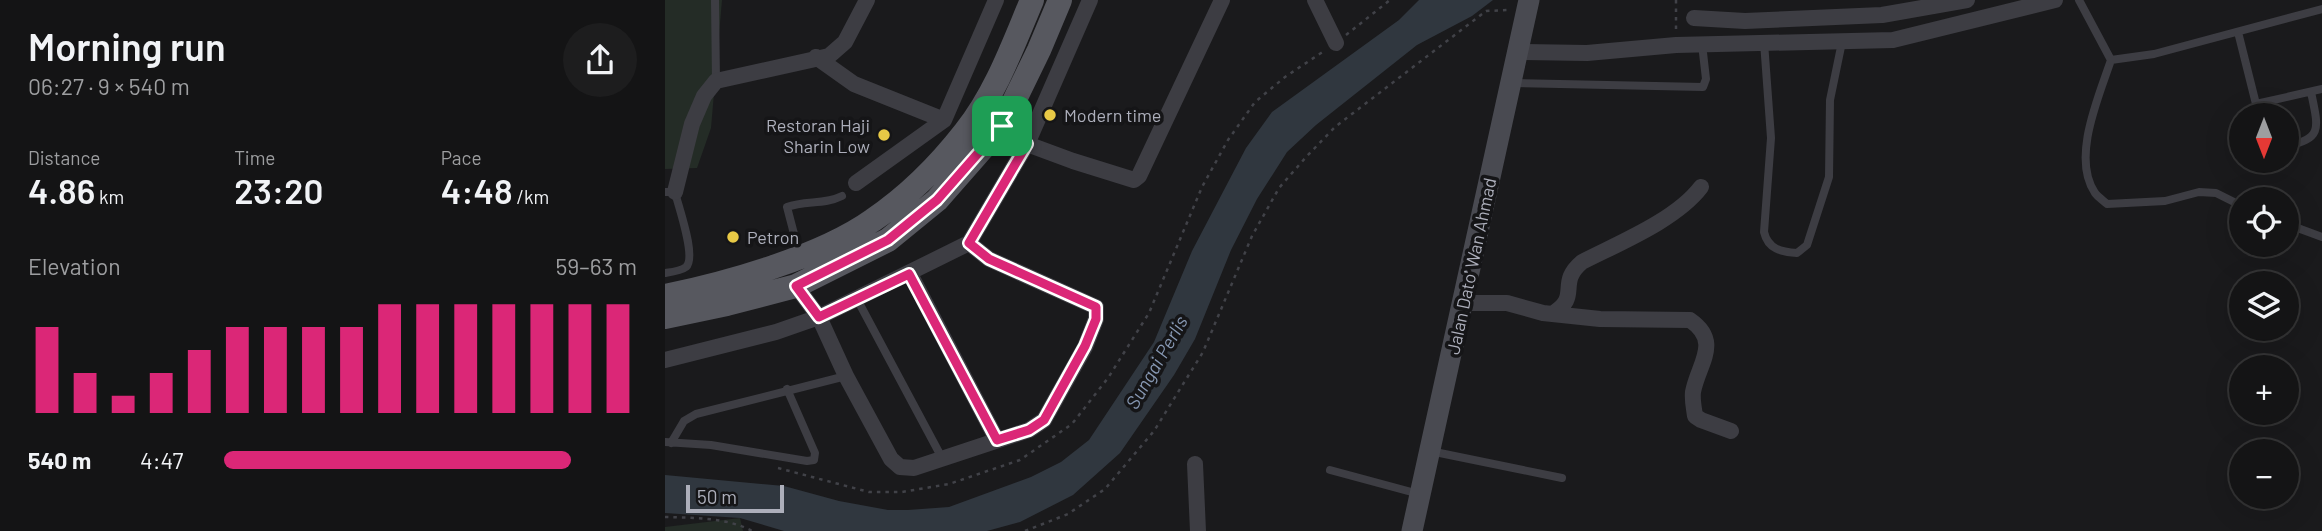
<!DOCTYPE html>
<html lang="en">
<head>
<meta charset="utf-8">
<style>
	:root { --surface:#141415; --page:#1d1d1e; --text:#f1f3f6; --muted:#9d9ea0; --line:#333334; --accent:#db2777 }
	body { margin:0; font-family:Barlow,sans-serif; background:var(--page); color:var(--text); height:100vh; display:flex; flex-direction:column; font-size:26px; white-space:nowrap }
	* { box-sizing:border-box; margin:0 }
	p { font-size:23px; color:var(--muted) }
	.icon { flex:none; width:38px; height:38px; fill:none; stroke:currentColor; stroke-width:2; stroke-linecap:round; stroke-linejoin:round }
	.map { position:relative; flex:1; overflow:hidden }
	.sheet { display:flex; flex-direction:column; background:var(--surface); width:665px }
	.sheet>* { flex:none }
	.needle { width:46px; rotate:180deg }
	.controls { position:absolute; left:1564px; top:103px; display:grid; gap:14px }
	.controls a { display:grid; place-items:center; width:70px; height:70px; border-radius:50%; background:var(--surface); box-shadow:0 7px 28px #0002,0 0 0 2px var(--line); font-size:35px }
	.scale { position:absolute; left:21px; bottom:18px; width:98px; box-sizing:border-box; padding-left:7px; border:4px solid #adafbb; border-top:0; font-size:19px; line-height:24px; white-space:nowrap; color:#adafbb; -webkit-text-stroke:5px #151517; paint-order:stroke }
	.pin { position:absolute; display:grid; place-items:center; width:60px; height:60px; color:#fff; margin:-30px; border-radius:14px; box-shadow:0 4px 10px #0006 }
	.round { display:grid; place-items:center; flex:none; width:74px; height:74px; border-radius:37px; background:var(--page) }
	.summary { display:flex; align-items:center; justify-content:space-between; height:119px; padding:0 28px }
	h1 { font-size:38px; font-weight:600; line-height:52px }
	.metrics { display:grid; grid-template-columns:repeat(3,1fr); gap:10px; height:119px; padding:7px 28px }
	.metrics div { display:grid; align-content:center }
	.metrics b { font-size:35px; font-weight:600 }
	.metrics small { font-size:19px; font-weight:400 }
	.metrics p { font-size:19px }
	.chart { height:196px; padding:14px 28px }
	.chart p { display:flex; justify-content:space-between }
	.chart svg { width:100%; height:126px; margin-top:7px; stroke:var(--accent); stroke-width:6 }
	ul { padding:0 28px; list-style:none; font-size:23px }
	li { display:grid; grid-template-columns:112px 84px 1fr; align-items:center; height:52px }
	li i { height:18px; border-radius:9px; background:var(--accent) }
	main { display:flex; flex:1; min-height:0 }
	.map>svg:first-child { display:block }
	.green { fill:#242c26 }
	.water { fill:#30373f }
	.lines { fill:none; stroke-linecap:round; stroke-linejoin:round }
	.path { stroke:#414248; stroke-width:2.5; stroke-dasharray:3.5 5; stroke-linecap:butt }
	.lane { stroke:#3d3d43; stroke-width:8 }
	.street { stroke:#3d3d43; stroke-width:16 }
	.secondary { stroke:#494a51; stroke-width:21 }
	.primary { stroke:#57585f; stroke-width:24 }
	.route-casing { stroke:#fff; stroke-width:14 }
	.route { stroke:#db2777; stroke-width:9 }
	.poi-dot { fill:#e8c946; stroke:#151517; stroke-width:2.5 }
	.labels { text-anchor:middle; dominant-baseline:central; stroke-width:7; stroke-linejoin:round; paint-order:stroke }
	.poi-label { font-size:18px; fill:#adafbb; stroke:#151517; text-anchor:start }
	.street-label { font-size:18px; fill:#adafbb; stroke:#151517 }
	.water-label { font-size:19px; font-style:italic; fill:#8798b3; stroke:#151517 }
</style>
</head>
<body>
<main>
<section class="sheet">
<div class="summary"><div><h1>Morning run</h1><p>06:27 · 9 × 540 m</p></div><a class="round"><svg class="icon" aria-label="share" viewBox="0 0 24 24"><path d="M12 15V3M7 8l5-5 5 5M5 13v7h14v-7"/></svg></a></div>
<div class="metrics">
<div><p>Distance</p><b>4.86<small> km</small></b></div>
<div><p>Time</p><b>23:20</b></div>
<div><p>Pace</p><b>4:48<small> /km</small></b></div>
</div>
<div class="chart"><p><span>Elevation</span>59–63 m</p>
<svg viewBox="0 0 160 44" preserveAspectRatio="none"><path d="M5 44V14M15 44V30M25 44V38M35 44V30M45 44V22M55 44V14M65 44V14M75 44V14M85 44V14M95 44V6M105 44V6M115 44V6M125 44V6M135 44V6M145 44V6M155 44V6"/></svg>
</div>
<ul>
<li><b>540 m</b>4:47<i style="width:84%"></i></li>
</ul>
</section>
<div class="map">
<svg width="1657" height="531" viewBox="0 0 1657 531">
	<rect width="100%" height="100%" fill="#1a1a1c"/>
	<path class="green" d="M0,0H57L46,128L32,168L0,169Z
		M75,518L78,531H0V527Z"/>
	<path class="water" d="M754,0H828L807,16L752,45L651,125L622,152L592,199L566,250L530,339L509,375L455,453L408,495L355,522L322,531H119L75,518L0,513V475L119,486L174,501L223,510H243L284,507L366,477L396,462L424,440L489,342L527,251L581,148L607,112L734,20Z"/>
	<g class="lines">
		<path class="path" d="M1011,0V32
			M681,35L725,0
			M113,468L204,492H237L284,484L355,460L407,424L443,378L484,313L537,187L563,140L590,102L620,77L659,51
			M0,517C28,518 61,517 87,531
			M360,531L403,514L440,489L489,431L538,352L587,236L614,188L642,156L670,127L821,11L844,10"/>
		<path class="lane" d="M50,0L51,81
			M1414,0L1446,60C1434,96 1406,158 1430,193C1433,197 1439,201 1442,204L1500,201L1534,192L1551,193L1577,206
			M1573,32L1591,104L1657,89
			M1099,42L1106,138L1099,232C1103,249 1116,252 1132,253L1142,245L1164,177L1165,100L1177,42
			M1446,60L1489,54L1657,9
			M847,83L1038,87L1041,79L1037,44
			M1622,146C1657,138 1654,130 1646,92
			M0,192H10C13,206 32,257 21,267C16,271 7,272 0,273
			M1622,224L1657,237
			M134,253L122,207C140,200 159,205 177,196
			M192,299L277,458
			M0,442L46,445L142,461L149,460L150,453L122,389
			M6,443L19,421L31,414L181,376
			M765,451L897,478
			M665,470L754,494"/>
		<path class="street" d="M650,0L671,43
			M1029,18L1080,21L1217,15L1302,0
			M852,52L922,53L1011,45L1228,40L1390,0
			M151,57L189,84L279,120
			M330,120L362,144L408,161L469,180L474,176L557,0
			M191,183L279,120L331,0
			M10,192L27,124L39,96L51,81L164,56L180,42L202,0
			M245,274L332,440
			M131,286L154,317L181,376L226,459L235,467L249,468L364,430L379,420L420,347L431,319V307L324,259L304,243
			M799,303H842L878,313L935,319L1025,320C1057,342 1033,364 1028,392C1027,400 1029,408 1030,416L1036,420L1066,431
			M887,314C917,296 891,284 917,262C954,243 1011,220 1036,187
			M0,360L111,332L154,317L304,243L362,144L425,0
			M530,464L533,531"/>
		<path class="secondary" d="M747,531L864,0"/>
		<path class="primary" d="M0,296C63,283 156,257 208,220C242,197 275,164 300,132C331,93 348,45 367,0
			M0,317L62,304L131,286L223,240L272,200L337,126L374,50L395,0"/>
	</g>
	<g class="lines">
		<defs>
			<path id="route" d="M337,126L362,144L304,243L324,259L431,307V319L420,346L379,420L364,430L332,440L244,274L154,317L131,286L223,240L272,200Z"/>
		</defs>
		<use href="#route" class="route-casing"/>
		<use href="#route" class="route"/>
	</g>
	<g class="poi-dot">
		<circle cx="385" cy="115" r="7"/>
		<circle cx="219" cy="135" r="7"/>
		<circle cx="68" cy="237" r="7"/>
	</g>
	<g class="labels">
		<g class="poi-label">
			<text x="399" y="115">Modern time</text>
			<text x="205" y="125" text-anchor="end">Restoran Haji<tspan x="205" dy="21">Sharin Low</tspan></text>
			<text x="82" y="237">Petron</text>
		</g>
		<g class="street-label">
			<text transform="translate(806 266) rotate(-78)">Jalan Dato' Wan Ahmad</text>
		</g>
		<g class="water-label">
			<text transform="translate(491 362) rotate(-60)">Sungai Perlis</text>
		</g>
	</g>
</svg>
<div class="controls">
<a><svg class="needle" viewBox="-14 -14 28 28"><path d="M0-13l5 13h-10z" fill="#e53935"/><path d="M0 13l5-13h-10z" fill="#9d9ea0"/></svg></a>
<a><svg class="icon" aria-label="locate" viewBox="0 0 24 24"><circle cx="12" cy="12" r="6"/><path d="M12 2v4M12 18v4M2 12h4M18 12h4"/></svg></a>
<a><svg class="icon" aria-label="layers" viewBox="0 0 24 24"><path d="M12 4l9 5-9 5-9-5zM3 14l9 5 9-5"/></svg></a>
<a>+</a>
<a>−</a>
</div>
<div class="scale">50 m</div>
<div class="pin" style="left:337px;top:126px;background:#1e9e55"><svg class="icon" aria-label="arrive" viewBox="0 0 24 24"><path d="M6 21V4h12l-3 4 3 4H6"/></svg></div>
</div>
</main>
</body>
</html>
